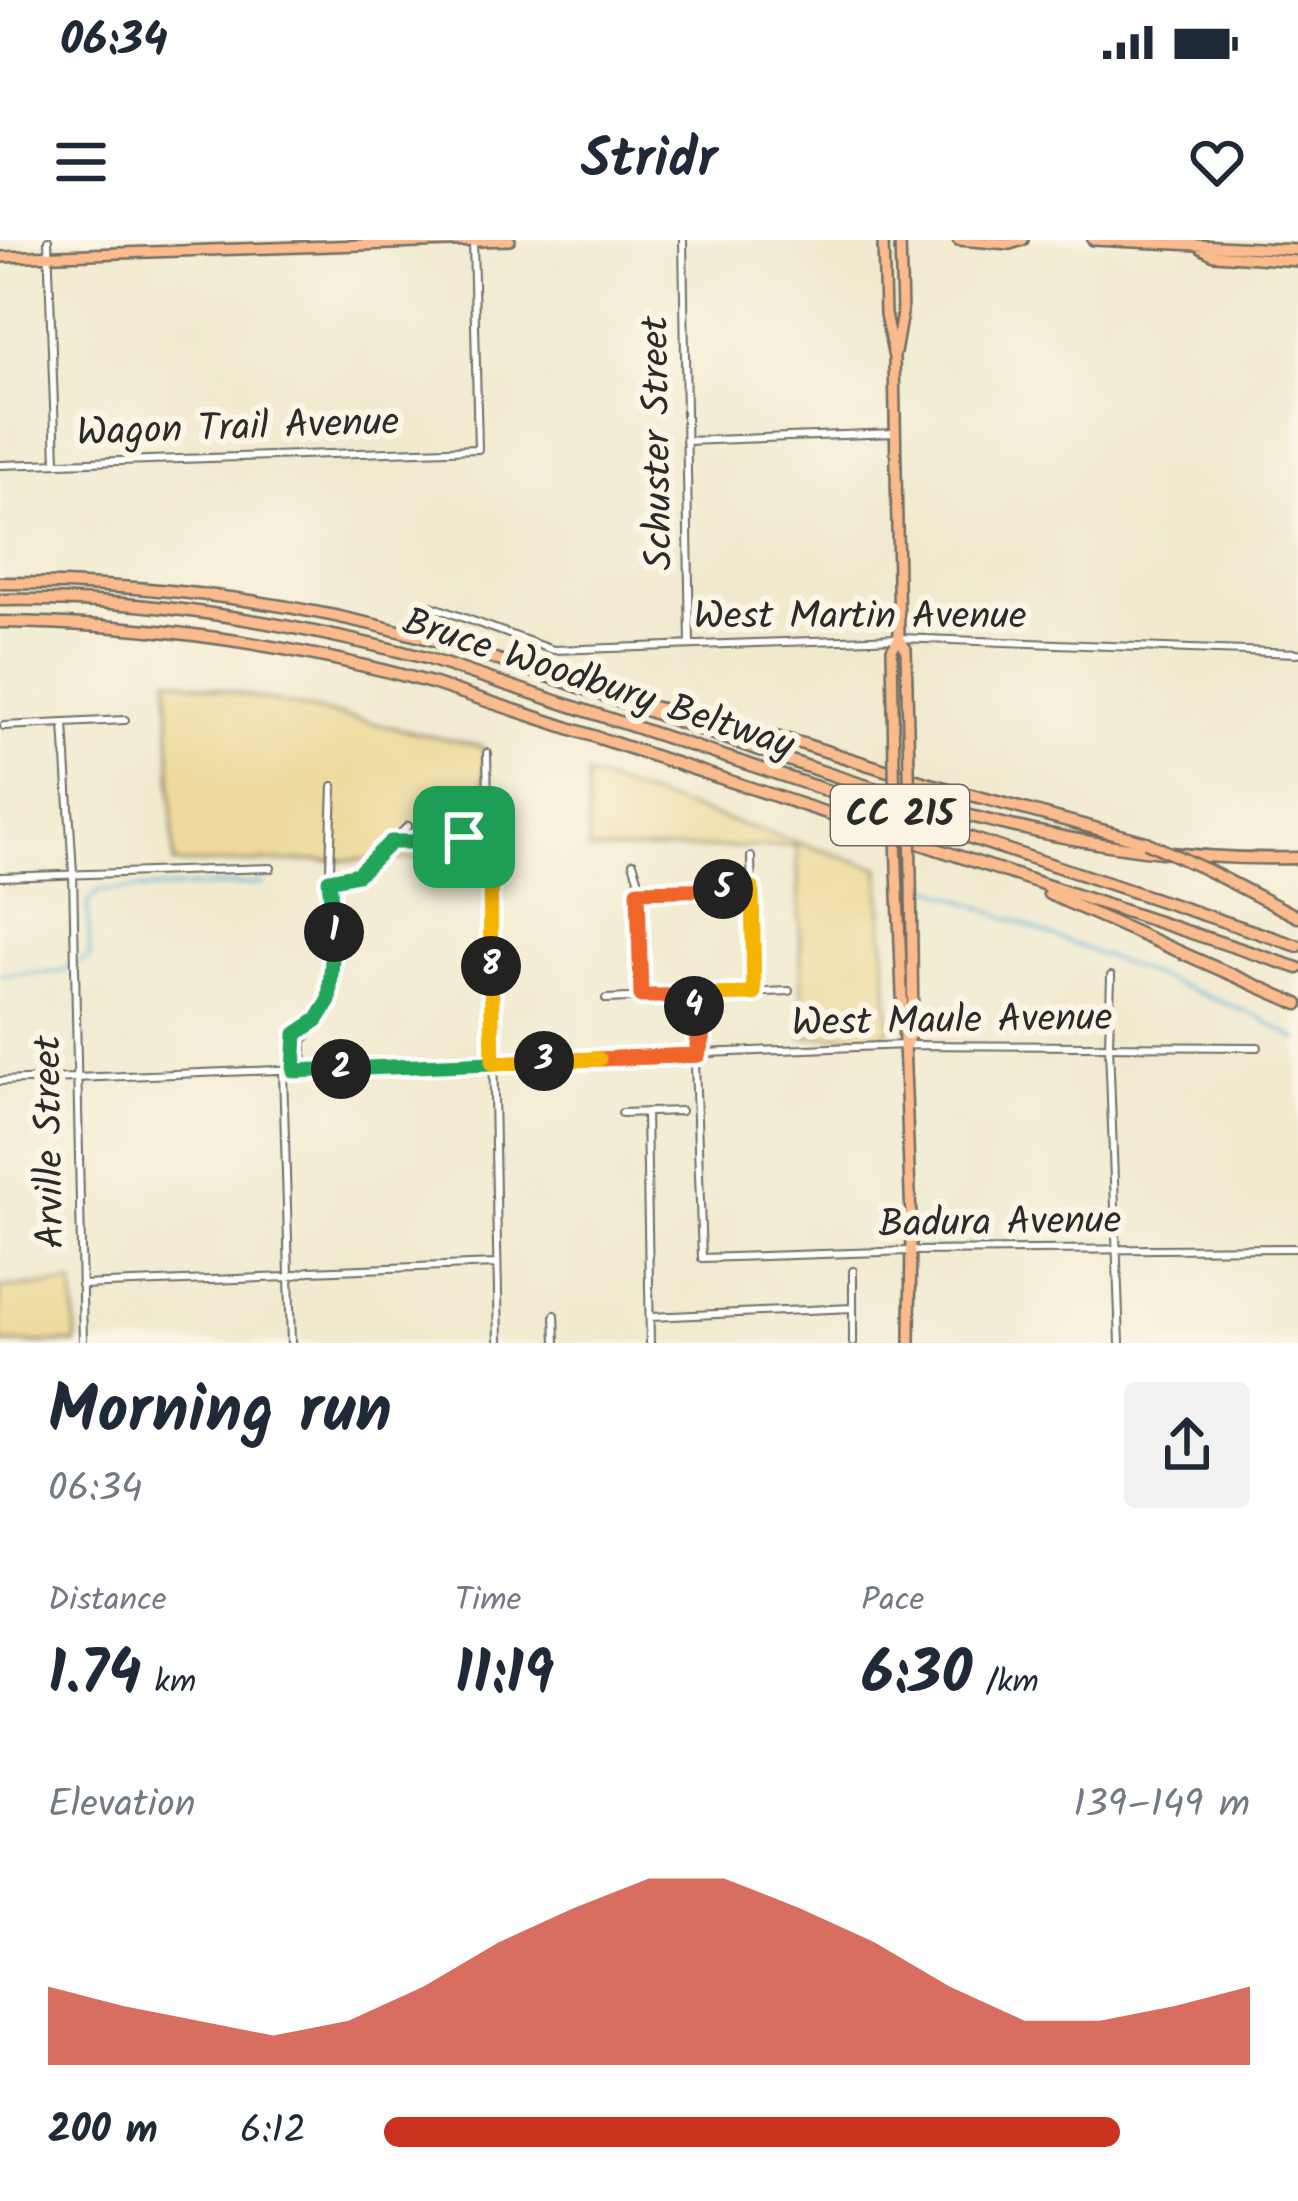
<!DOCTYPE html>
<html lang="en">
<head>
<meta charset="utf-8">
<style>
	:root { --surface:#fff; --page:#f2f2f3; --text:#1f2937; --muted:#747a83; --accent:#c8321e }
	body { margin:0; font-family:Kalam,sans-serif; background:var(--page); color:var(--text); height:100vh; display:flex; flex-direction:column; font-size:45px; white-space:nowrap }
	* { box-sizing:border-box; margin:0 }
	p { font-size:39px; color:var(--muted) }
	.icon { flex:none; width:66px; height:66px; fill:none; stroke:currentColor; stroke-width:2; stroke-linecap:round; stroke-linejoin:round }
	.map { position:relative; height:1103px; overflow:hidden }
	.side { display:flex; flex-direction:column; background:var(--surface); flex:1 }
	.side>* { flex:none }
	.pin { position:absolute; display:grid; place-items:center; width:102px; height:102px; color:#fff; margin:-51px; border-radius:24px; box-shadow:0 6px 18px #0006 }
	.km { position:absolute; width:60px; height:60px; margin:-30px; border-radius:50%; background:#222; color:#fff; font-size:33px; line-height:60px; text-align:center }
	.round { display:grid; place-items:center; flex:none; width:126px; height:126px; border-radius:12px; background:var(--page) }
	.headline { display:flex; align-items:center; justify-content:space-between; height:204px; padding:0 48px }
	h1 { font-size:66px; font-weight:600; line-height:90px }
	.figures { display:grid; grid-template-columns:repeat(3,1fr); gap:18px; height:204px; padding:12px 48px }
	.figures div { display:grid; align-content:center }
	.figures b { font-size:60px; font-weight:600 }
	.figures small { font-size:33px; font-weight:400 }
	.figures p { font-size:33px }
	.chart { height:336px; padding:24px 48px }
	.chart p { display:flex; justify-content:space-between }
	.chart svg { width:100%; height:216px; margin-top:12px; fill:var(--accent); opacity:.7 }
	ul { padding:0 48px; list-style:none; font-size:39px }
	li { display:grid; grid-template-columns:192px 144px 1fr; align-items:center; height:90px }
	li i { height:30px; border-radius:15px; background:var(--accent) }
	.status { display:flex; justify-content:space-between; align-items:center; height:84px; padding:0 60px; background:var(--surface); direction:ltr }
	.status svg { height:33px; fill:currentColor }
	header { display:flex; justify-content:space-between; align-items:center; height:156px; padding:0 48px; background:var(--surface); font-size:54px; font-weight:600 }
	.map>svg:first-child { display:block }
	.sand { fill:#eeda9e; stroke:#8c8264; stroke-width:3 }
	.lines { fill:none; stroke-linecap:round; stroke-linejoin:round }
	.stream { stroke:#5ab3d7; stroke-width:3 }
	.minor-casing { stroke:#706e64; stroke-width:10 }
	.major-casing { stroke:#706e64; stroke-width:14 }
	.highway-casing { stroke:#706e64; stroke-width:15 }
	.minor { stroke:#fff; stroke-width:6 }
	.major { stroke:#fbbb8d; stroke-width:9 }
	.highway { stroke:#fbbb8d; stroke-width:10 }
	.major-bridge-casing { stroke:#706e64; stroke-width:14; stroke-linecap:butt }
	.highway-bridge-casing { stroke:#706e64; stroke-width:15; stroke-linecap:butt }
	.major-bridge { stroke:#fbbb8d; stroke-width:9 }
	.highway-bridge { stroke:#fbbb8d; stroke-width:10 }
	.split-1-casing { stroke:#fff; stroke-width:24 }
	.split-2-casing { stroke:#fff; stroke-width:24 }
	.split-3-casing { stroke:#fff; stroke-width:24 }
	.split-4-casing { stroke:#fff; stroke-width:24 }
	.split-5-casing { stroke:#fff; stroke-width:24 }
	.split-6-casing { stroke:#fff; stroke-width:24 }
	.split-7-casing { stroke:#fff; stroke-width:24 }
	.split-8-casing { stroke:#fff; stroke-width:24 }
	.split-9-casing { stroke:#fff; stroke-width:24 }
	.split-1 { stroke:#22a559; stroke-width:15 }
	.split-2 { stroke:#22a559; stroke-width:15 }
	.split-3 { stroke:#22a559; stroke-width:15 }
	.split-4 { stroke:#f0652b; stroke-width:15 }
	.split-5 { stroke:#f5b400; stroke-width:15 }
	.split-6 { stroke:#f0652b; stroke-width:15 }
	.split-7 { stroke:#f0652b; stroke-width:15 }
	.split-8 { stroke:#f5b400; stroke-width:15 }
	.split-9 { stroke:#f5b400; stroke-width:15 }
	.labels { text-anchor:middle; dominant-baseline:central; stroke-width:12; stroke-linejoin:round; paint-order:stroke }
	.shield { fill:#fcf5e5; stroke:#6a6863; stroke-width:3 }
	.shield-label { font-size:36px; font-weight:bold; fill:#2b2b2b }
	.street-label { font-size:39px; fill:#2b2b2b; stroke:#fcf5e5 }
</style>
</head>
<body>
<div class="status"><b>06:34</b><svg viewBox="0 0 49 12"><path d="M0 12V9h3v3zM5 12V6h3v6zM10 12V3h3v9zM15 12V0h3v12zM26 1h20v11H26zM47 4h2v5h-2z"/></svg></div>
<header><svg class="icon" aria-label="menu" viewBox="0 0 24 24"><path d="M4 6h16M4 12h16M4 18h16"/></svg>Stridr<svg class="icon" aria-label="heart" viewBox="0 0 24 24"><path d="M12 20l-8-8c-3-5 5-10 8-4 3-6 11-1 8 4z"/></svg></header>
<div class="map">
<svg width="1298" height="1103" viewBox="0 0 1298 1103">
	<rect width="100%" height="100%" fill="#fcf5e5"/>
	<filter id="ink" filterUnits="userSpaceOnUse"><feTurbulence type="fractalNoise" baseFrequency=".00833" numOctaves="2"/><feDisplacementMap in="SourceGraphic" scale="24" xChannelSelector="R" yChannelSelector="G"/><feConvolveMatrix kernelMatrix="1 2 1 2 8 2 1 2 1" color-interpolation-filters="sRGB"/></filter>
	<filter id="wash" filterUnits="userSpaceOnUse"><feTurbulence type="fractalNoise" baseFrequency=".004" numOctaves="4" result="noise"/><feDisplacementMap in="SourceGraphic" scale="48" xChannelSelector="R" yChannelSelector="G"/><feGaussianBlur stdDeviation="2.7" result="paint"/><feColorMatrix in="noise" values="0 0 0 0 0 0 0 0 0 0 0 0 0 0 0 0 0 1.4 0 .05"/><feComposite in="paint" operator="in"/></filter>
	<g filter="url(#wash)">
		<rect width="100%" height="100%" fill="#f1eacf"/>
		<path class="sand" d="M168,438L483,507L486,617L174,624Z
			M587,536L879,628L890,788L883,795L803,797L797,606L589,611Z
			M74,1044L76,1103H0V1048Z"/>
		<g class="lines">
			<path class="stream" d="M931,648L1257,776L1298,800
				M0,735L59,732L90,717L88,664L98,651L263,644"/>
		</g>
	</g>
	<g filter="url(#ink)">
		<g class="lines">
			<defs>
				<path id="minor" d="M48,0L56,222
					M683,0L690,404
					M686,201L895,193
					M0,225L478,209L473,1
					M431,366L553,410L899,398L1298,413
					M64,484L73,633L83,1103
					M4,486L125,480
					M487,513L499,1103
					M427,554V561L444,571L462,572L473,599
					M394,600L408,586
					M751,617L754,753
					M633,623L638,638L641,756
					M0,637L271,628
					M329,640L357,634L391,602L469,597L489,616
					M638,651L752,648
					M329,674C323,690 323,713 331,729
					M1111,736L1109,805L1120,1103
					M697,755L693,768L702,1018L910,1011L1298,1008
					M697,755L703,799L699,812
					M606,759L789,751
					M283,831L291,1103
					M294,831V798L311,783
					M303,831V801L326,769L331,753L334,717L329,656L333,546
					M0,841L906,805L1258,807
					M646,872L650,1103
					M622,873L681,871
					M81,1045L288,1037L309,1031L497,1024
					M555,1075L556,1103
					M650,1077L853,1068
					M853,1103V1031"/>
				<path id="major" d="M883,0L885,74L894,118L899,398L892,409L894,524
					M958,0L1010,4L1023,0
					M1093,0L1298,10
					M1201,8L1214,15L1298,21
					M0,17L510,0
					M895,113L902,73L900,0
					M899,398L906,409L909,528
					M897,629L911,978L910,1103
					M906,805L913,787L911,634"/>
				<path id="highway" d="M0,343C142,343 285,359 422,397C713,479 989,627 1298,618
					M0,360C145,357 286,382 426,418L1298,706
					M0,382C151,384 287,403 432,443L1298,728
					M649,466L800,503L923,542L1146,602
					M1207,630L1298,677
					M1049,654L1298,764"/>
			</defs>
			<use href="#minor" class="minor-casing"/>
			<use href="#major" class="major-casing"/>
			<use href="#highway" class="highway-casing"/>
			<use href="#minor" class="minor"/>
			<use href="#major" class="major"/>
			<use href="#highway" class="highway"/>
			<defs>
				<path id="major-bridge" d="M894,524L897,629
					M909,528L911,634"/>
				<path id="highway-bridge" d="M1146,602L1207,630"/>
			</defs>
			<use href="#major-bridge" class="major-bridge-casing"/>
			<use href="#highway-bridge" class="highway-bridge-casing"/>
			<use href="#major-bridge" class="major-bridge"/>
			<use href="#highway-bridge" class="highway-bridge"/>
		</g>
	</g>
	<g class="lines" filter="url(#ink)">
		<defs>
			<path id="split-1" d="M334,692L329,640L358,634L391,602H436L464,597"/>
			<path id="split-2" d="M334,692L329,761L317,780L296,794L294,831L341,829"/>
			<path id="split-3" d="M341,829L544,821"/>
			<path id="split-4" d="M544,821L698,815L694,766"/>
			<path id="split-5" d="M694,766L697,755L754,754L752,648L723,649"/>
			<path id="split-6" d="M655,756H641L638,651L723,649"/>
			<path id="split-7" d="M599,819L698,815L703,799L697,755L655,756"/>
			<path id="split-8" d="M491,726L493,823L599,819"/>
			<path id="split-9" d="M464,597L490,616L491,726"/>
		</defs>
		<use href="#split-1" class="split-1-casing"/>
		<use href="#split-2" class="split-2-casing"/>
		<use href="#split-3" class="split-3-casing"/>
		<use href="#split-4" class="split-4-casing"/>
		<use href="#split-5" class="split-5-casing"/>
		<use href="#split-6" class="split-6-casing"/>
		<use href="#split-7" class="split-7-casing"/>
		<use href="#split-8" class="split-8-casing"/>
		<use href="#split-9" class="split-9-casing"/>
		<use href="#split-1" class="split-1"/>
		<use href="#split-2" class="split-2"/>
		<use href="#split-3" class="split-3"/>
		<use href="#split-4" class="split-4"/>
		<use href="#split-5" class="split-5"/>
		<use href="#split-6" class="split-6"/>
		<use href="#split-7" class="split-7"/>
		<use href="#split-8" class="split-8"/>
		<use href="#split-9" class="split-9"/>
	</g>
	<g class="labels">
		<rect class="shield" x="831" y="545" width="138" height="60" rx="9"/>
		<g class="shield-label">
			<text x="900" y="575">CC 215</text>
		</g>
		<g class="street-label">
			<text transform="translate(238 189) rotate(-2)">Wagon Trail Avenue</text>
			<text transform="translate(659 203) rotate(-91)">Schuster Street</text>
			<text x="860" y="378">West Martin Avenue</text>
			<text transform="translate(598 445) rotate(18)">Bruce Woodbury Beltway</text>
			<text transform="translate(952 782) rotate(-1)">West Maule Avenue</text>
			<text transform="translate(51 902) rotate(-91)">Arville Street</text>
			<text transform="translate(1000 984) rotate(-1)">Badura Avenue</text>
		</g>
	</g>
</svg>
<div class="pin" style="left:464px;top:597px;background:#1e9e55"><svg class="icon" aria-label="arrive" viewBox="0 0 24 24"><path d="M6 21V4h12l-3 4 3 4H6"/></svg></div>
<b class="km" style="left:334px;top:692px">1</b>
<b class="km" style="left:341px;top:829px">2</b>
<b class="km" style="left:544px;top:821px">3</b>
<b class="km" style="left:694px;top:766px">4</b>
<b class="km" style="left:723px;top:649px">5</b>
<b class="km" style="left:491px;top:726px">8</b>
</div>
<section class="side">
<div class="headline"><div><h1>Morning run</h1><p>06:34</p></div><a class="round"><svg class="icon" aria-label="share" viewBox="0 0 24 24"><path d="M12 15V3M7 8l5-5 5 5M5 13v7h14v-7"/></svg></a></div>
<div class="figures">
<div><p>Distance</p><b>1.74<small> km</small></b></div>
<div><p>Time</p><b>11:19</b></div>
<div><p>Pace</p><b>6:30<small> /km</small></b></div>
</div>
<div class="chart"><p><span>Elevation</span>139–149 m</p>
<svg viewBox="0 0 160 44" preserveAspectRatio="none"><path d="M0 44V28L10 32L20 35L30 38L40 35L50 28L60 19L70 12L80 6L90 6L100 12L110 19L120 28L130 35L140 35L150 32L160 28V44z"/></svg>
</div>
<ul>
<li><b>200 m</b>6:12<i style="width:85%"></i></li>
</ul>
</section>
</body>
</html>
